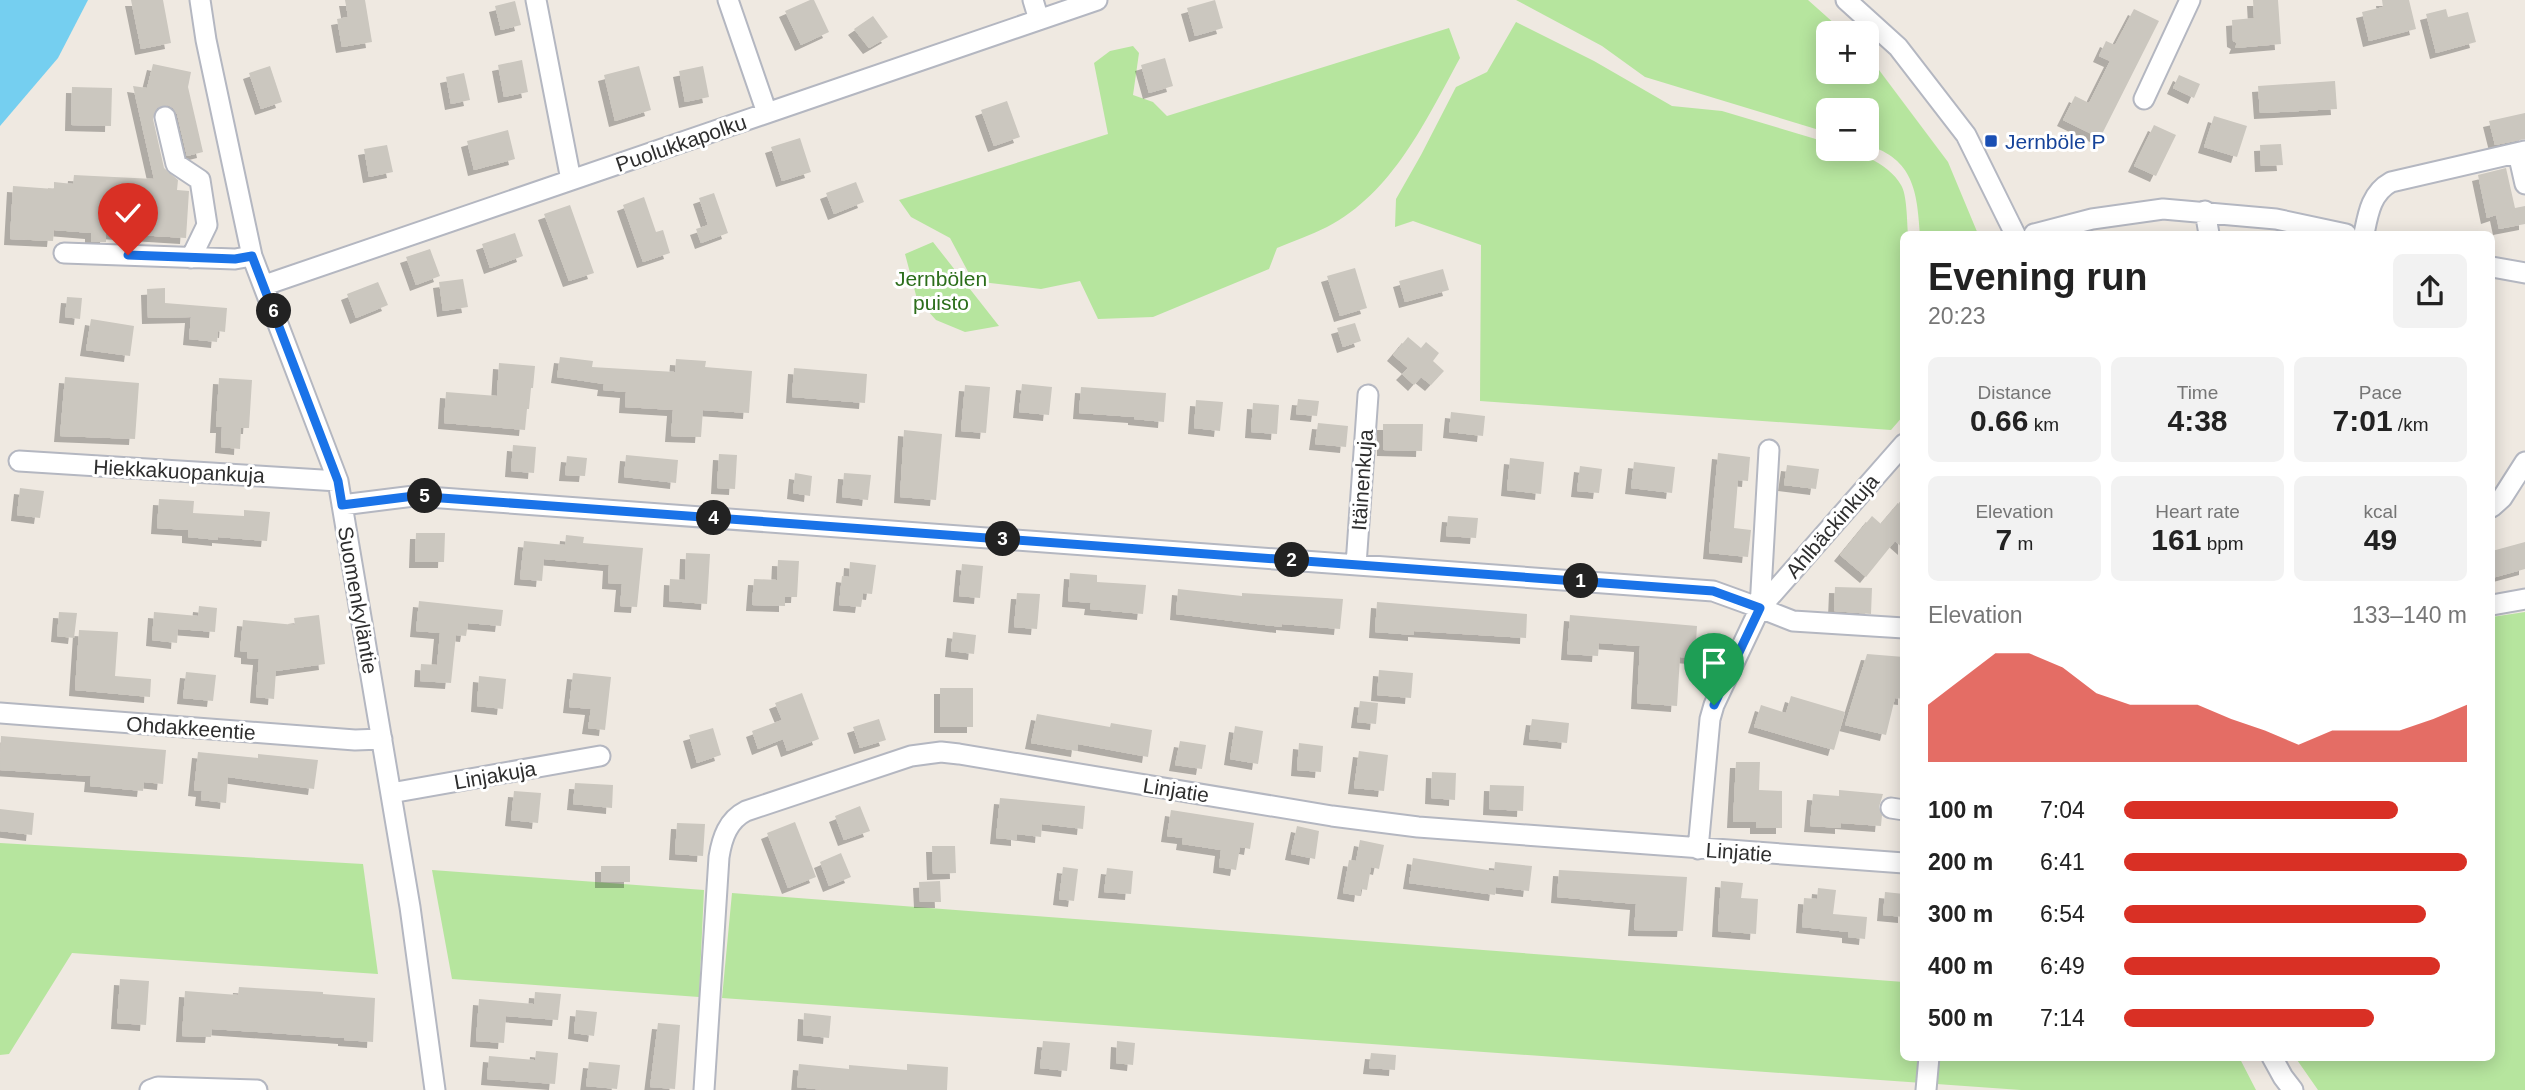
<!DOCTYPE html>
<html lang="en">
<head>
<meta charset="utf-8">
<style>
	:root { --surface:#fff; --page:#f2f2f2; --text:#222; --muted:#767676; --accent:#d93025 }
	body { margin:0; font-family:Helvetica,sans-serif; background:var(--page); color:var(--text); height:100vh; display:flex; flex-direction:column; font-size:26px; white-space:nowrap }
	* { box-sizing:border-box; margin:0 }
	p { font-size:23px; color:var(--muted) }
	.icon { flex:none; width:38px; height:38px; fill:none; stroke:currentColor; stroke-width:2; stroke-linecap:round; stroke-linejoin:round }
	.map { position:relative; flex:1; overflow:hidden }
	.panel { position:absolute; left:1900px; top:231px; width:595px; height:830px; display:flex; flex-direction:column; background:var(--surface); border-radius:10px; box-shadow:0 4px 18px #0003 }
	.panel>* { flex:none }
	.controls { position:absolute; left:1816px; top:21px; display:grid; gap:14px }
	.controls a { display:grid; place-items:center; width:63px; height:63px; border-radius:10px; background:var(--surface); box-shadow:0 4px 18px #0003; font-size:35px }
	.pin { position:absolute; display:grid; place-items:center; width:60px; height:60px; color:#fff; margin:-72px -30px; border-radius:50% 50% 50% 0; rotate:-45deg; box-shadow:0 0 7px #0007 }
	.pin .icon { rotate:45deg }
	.km { position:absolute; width:35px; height:35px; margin:-18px; border-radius:50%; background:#222; color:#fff; font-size:19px; line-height:35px; text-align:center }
	.round { display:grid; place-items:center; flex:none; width:74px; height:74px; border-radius:10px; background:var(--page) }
	.overview { display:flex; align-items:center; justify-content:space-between; height:119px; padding:0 28px }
	h1 { font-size:38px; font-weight:700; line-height:52px }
	.figures { display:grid; grid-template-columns:repeat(3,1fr); gap:10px; height:119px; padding:7px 28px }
	.figures div { display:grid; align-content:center; border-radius:10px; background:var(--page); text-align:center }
	.figures b { font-size:30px; font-weight:700 }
	.figures small { font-size:19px; font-weight:400 }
	.figures p { font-size:19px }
	.chart { height:196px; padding:14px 28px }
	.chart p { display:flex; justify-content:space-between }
	.chart svg { width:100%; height:126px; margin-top:7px; fill:var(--accent); opacity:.7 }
	ul { padding:0 28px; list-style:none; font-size:23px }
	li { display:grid; grid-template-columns:112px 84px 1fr; align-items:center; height:52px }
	li i { height:18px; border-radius:9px; background:var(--accent) }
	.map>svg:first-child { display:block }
	.green { fill:#b6e59e }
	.water { fill:#75cff0 }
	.building { fill:#cbc7bf; filter:url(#shadow) }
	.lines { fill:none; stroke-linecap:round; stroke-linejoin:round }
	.minor-casing { stroke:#b4b7c1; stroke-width:23 }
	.minor { stroke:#fff; stroke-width:19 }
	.route-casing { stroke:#fff; stroke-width:14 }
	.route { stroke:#1a73e8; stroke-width:9 }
	.transit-dot { fill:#1a4fb4; stroke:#fff; stroke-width:2.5 }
	.labels { text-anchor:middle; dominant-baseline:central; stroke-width:6; stroke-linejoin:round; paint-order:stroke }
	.transit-label { font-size:21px; fill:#164399; stroke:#fff; text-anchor:start }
	.street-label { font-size:21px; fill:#2e2e2e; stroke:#fff }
	.park-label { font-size:21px; fill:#2c6e1b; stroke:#fff }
</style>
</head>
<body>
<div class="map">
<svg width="2525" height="1090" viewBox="0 0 2525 1090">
	<defs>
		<filter id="shadow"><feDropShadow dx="-6" dy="6" stdDeviation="0" flood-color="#0004"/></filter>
	</defs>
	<rect width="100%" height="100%" fill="#efe9e1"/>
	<path class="green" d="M1516,0H1808L1845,33H1829V72H1867V54L1948,162L1978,234H1920C1917,192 1914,159 1867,145V110H1829V133L1645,77L1602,46Z
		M1516,22L1594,61L1672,106L1722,111L1829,143V149C1854,149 1888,162 1901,185C1907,194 1907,222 1908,234H1904V415L1891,430L1480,401L1481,245L1413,221L1395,227L1396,199L1421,155L1456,87L1487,72Z
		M1449,28L1460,58C1426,120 1393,193 1327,227C1311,235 1293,241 1277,248L1269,269L1153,317L1098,319L1080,281L1041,289L973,281L950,238L911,217L899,200L1108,134L1094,63L1110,51L1133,46L1139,53L1133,95L1153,102L1167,116Z
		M933,242L999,326L965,332L936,320L917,299L905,254Z
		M2525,612V1090H2318L2295,1057H2492V617Z
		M0,843L363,864L378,974L72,953L9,1054L0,1055Z
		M432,870L704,890L699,997L452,979Z
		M732,893L1904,982V1057H2239L2256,1090H2021L722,998Z"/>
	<path class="water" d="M0,0H88L58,58L0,126Z"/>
	<path class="building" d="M131,0H163L171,43L141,49Z
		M345,0H365L372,42L342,47L337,19L348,17Z
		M810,0H814L829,32L801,45L785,11Z
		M1215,0L1223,28L1195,36L1187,8Z
		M2253,0H2278L2281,44L2235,48L2237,43L2233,41L2232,20L2254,18Z
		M2382,0H2409L2416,29L2369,41L2362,12L2383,7Z
		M515,1L521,25L501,30L495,6Z
		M2134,9L2159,21L2100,138L2063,120L2075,96L2089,103L2110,61L2099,56L2106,41L2115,45Z
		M2446,9L2448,17L2468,12L2476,42L2436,53L2426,14Z
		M873,16L888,37L869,48L854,29Z
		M1165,58L1173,86L1149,93L1141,65Z
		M522,60L528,92L504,97L498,65Z
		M153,64L191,72L188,87L203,152L187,156L177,114L173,108L168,105L157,108L153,119L164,168L178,180L177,190L189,191L186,238L106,233V242H91V233L54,230L53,241L10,239L13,186L54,189V182L73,184L74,175L154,179L133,86L147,88Z
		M270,66L282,102L261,109L249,73Z
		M639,66L651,110L615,121L604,75Z
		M703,66L709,97L685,102L679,71Z
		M464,73L470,100L451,104L446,77Z
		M2179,75L2200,84L2194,98L2173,88Z
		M2335,81L2337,109L2260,113L2258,86Z
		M72,87L112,88L111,126L71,125Z
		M1007,101L1020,137L994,146L981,110Z
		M2525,113V139L2495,145L2489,121Z
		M2214,116L2247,126L2237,157L2204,147Z
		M2154,125L2176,135L2156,176L2134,166Z
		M508,130L515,159L474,170L467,141Z
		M800,138L811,172L782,181L771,147Z
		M2281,144L2283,165L2261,166L2260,145Z
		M387,145L393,172L369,177L364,149Z
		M2506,168L2515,208L2525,206V224L2499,229L2496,215L2487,218L2478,175Z
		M856,182L864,202L834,214L826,193Z
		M714,193L728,233L701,243L696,229L708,225L699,198Z
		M644,197L656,232L663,230L670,253L643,262L623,205Z
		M570,205L594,273L569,281L544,214Z
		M515,233L523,256L490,268L482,244Z
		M430,249L440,276L416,285L406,257Z
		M1355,268L1367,308L1340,316L1327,276Z
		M1443,269L1449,290L1405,302L1399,281Z
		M463,279L468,307L443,311L439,282Z
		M378,282L388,305L356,318L347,294Z
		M165,288V303L227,308L225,332L218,331L217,342L189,339L191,317L148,318L147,289Z
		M67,297L82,298L80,319L65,317Z
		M91,319L134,326L130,356L86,350Z
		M1355,323L1361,341L1343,347L1337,328Z
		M1408,337L1421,348L1426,342L1439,353L1433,361L1444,371L1431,385L1421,377L1414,385L1402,374L1408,368L1393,355Z
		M560,357L593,361L592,367L675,372L676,359L706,361L705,367L752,371L749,413L703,410L701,437L671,436L673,410L625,407L626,392L603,390L604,384L557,377Z
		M499,363L535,366L533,388H531L529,409H527L525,430L444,423L446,392L497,396Z
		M794,368L867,374L865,403L792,397Z
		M65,377L139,383L135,439L60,436Z
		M219,378L252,380L249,428H241L240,449L221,447L222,427H216Z
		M1022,384L1052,387L1049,415L1019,412Z
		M965,385L990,387L986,433L961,431Z
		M1081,387L1166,393L1164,422L1134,419V417L1079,413Z
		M1298,399L1319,401L1317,416L1296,414Z
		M1196,400L1223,402L1220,431L1194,428Z
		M1253,403L1279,405L1277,434L1251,432Z
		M1451,412L1485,416L1483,436L1449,432Z
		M1318,423L1348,426L1346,447L1315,444Z
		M1383,424H1423L1422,451L1383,450Z
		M904,430L942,434L936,500L900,497Z
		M513,445L536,447L534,473L511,471Z
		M1718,453L1750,457L1748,481L1738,480L1734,528L1751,530L1748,557L1709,553Z
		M719,454L737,455L735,489L717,488Z
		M626,455L678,460L676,483L624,477Z
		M567,456L587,458L585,476L565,475Z
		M1510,458L1544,462L1541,494L1507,490Z
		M1634,462L1675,467L1672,493L1631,488Z
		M1787,465L1819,469L1816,489L1784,485Z
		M1580,466L1602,469L1599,493L1577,491Z
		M795,473L812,476L810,496L793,493Z
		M844,473L871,475L868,500L842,497Z
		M20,488L44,491L40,518L17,515Z
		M1904,497V549L1895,541L1866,577L1840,555L1872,516L1881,524Z
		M159,499L194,501L193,513L244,516V510L270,512L267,541L218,537V540L188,537V530L157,528Z
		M1448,516L1478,518L1476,538L1446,536Z
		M416,533H445L444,562H415Z
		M566,535L584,537L583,543L643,548L637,607L620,606L622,584L608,583L609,565L544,559L542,581L520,579L524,541L565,545Z
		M2525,542V569L2492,578V551Z
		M686,553L710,554L707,604L669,601L670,579L685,580Z
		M778,560L799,561L797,597H785V606L752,605L754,579L777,580Z
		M850,562L876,565L872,594L863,593L861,607L839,605L842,576L849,577Z
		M962,564L983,566L980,598L959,596Z
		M1070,573L1097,575V582L1146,585L1143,614L1090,609L1091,603L1068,601Z
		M1835,587L1872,588L1871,614L1834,611Z
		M1178,589L1242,596V593L1343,599L1340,629L1282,624V627L1176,614Z
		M1017,593L1040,594L1037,629L1014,627Z
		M419,601L503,610L501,626L468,623L466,636L456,635L451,683L420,681L421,664L437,665L440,633L416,631Z
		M1377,602L1527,614L1526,638L1414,631V635L1375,632Z
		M199,606L217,608L215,632L178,629L177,643L152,640L154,612L198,616Z
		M59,612L77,613L74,638L57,636Z
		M319,615L325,664L276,671L274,699L256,697L259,659L247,658V652L240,651L243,620L295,625L294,618Z
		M1570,615L1697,626L1695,658L1680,657L1677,706L1637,703L1640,646L1599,643L1598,656L1567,654Z
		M79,630L118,632L115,676L151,679L150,697L75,690Z
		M953,632L976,635L974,654L951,651Z
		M1867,654L1904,657V699L1895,698L1886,735L1845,725Z
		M1379,670L1413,673L1411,698L1377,695Z
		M186,672L216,675L213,701L183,698Z
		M573,673L611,677L605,730L588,728L591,709L569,707Z
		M479,676L506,679L503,709L477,706Z
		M940,688H973V727H940Z
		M802,693L819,739L787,751L783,739L758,749L752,731L782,720L775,703Z
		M1791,696L1845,712L1834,750L1754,727L1761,705L1786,713Z
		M1360,701L1378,703L1376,724L1357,722Z
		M1037,714L1110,727L1111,723L1152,730L1148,757L1078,744L1077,751L1031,743Z
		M879,719L886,740L860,748L853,727Z
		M1532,719L1569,723L1567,743L1529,739Z
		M1235,726L1263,731L1258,764L1230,759Z
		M713,728L721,755L697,763L689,735Z
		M1,736L166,750L163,784L144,782L143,791L90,786L91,776L0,770Z
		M1180,741L1206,745L1202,769L1175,765Z
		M1299,743L1323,746L1321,772L1297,770Z
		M1359,751L1388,755L1384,791L1354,788Z
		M198,752L258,758V754L318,760L314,789L228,777L226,803L201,800L202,791L194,790Z
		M1736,762H1760L1759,790L1782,791V828H1756V822H1733Z
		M1432,772L1456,773L1455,800L1431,798Z
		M575,783L613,785L612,808L573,804Z
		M1490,785L1524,786L1523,811L1489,809Z
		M1839,790L1883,794L1879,807L1882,815L1881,826L1841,823V828L1810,826L1813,794L1839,796Z
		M514,791L541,793L538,823L511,820Z
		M1000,798L1085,806L1083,829L1042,824L1041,837L1017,834V840L996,838Z
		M860,806L870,831L844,840L835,816Z
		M0,809L34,813L32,835L0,831Z
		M1171,810L1254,823L1250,849L1240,847L1236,870L1219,867L1221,850L1182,844L1183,838L1167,836Z
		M795,822L816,877L788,888L767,833Z
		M677,823L705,824L703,856L675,854Z
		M1297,826L1319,831L1315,859L1291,854Z
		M1360,840L1384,845L1379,869L1371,867L1367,890L1361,889L1360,896L1343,893L1349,860L1356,861Z
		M932,846H955L956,873L933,874Z
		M841,853L851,877L829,886L820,862Z
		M1413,858L1494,871L1495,862L1532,866L1529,891L1496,887L1495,895L1409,883Z
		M601,866H630V882H601Z
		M1063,867L1078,869L1074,901L1059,899Z
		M1107,868L1133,871L1131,894L1104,892Z
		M1559,870L1687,877L1683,931L1634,930L1636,904L1557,897Z
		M940,881L941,902H920L919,882Z
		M1721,881L1743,883L1741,898L1758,899L1756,934L1718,931Z
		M1818,888L1836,890L1833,914L1867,917L1865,939L1848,937V932L1802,927L1804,898L1817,899Z
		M1885,892L1904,894V917L1883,915Z
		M120,979L149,981L146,1025L117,1023Z
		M239,987L323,992V994L375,998L373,1042L344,1040V1038L212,1029L211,1037L182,1036L185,991L238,995Z
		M535,992L561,994L558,1020L506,1016L504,1043L476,1041L479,999L534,1004Z
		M576,1010L597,1012L594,1036L574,1033Z
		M804,1013L831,1016L829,1038L803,1035Z
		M658,1023L680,1025L675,1089L650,1087Z
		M1043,1041L1070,1043L1067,1071L1040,1068Z
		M1117,1041L1135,1043L1133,1065L1116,1063Z
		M536,1051L558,1053L555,1084L487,1079L489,1056L535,1060Z
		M1371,1053L1396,1055L1395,1070L1369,1068Z
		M589,1062L620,1065L617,1089L586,1086Z
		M799,1064L849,1069V1065L907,1070V1064L948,1067L947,1090H824L797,1087Z"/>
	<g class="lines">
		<defs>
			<path id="minor" d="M200,0L206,40L252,256L338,481L410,907L435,1090
				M536,0L571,180
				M728,0L767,113
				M1033,0L1039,20
				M1846,0L1898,47L1966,135L2015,234
				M2144,99L2190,0
				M165,117L176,164L200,180L207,225L191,258
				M2518,153L2525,184
				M2205,211L2209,234
				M2034,234L2092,219L2163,209L2276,219L2346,234
				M2364,234C2368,214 2371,193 2391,182L2525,151
				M64,253L235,259L252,256
				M2492,267L2525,273
				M265,285L1097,0
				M19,461L338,481
				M342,505L414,496L1713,591L1760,608L1714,705L1710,719L1698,849
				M2492,507L2502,498L2525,462
				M1356,565L1368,395
				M2492,605L2525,599
				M1760,608L1904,444
				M1760,608L1769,450
				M1760,608L1793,621L1904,628
				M0,713L355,740L382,739
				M391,793L600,756
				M1891,808L1904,810
				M2272,1057L2283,1077L2293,1090
				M150,1090L158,1087L257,1090
				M704,1090L719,857C722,838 728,820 746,811L911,756L941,752L959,754L1332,816L1418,827L1904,863
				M1926,1090L1929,1057"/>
		</defs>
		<use href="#minor" class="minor-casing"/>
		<use href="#minor" class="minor"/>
	</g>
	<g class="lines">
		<defs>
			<path id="route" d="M128,255L235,259L252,256L338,481L342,505L414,496L1713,591L1760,608L1714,705"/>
		</defs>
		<use href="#route" class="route-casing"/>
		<use href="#route" class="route"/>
	</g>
	<rect class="transit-dot" x="1984" y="134" width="14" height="14" rx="3.5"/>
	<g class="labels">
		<g class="transit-label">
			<text x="2005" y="141">Jernböle P</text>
		</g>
		<g class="street-label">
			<text transform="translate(681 143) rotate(-19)">Puolukkapolku</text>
			<text transform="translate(179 471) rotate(3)">Hiekkakuopankuja</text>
			<text transform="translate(1362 480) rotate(-86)">Itäinenkuja</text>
			<text transform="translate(1832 526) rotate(-49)">Ahlbäckinkuja</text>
			<text transform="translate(358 600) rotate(80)">Suomenkyläntie</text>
			<text transform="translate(191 728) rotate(4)">Ohdakkeentie</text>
			<text transform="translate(495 775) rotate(-10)">Linjakuja</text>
			<text transform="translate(1176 790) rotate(9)">Linjatie</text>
			<text transform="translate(1739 852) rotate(4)">Linjatie</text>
		</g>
		<g class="park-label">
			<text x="941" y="278">Jernbölen<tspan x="941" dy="24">puisto</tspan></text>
		</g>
	</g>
</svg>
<div class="controls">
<a>+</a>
<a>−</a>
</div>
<div class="pin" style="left:1714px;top:705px;background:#1e9e55"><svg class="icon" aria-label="arrive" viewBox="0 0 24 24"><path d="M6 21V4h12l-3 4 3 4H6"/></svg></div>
<div class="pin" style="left:128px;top:255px;background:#d93025"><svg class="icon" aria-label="check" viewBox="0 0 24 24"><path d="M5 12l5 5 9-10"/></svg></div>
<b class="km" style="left:1581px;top:581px">1</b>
<b class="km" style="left:1292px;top:560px">2</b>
<b class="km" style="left:1003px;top:539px">3</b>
<b class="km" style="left:714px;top:518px">4</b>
<b class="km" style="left:425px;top:496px">5</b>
<b class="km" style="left:274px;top:311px">6</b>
<section class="panel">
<div class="overview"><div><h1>Evening run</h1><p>20:23</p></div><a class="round"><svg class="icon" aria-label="share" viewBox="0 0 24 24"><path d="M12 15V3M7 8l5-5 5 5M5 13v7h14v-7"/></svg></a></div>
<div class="figures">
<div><p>Distance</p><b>0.66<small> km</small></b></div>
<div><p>Time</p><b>4:38</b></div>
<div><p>Pace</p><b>7:01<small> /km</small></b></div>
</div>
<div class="figures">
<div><p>Elevation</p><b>7<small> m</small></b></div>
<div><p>Heart rate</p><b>161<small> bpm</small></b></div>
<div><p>kcal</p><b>49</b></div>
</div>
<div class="chart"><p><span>Elevation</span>133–140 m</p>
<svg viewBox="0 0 160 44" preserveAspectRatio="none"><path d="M0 44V24L10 15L20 6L30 6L40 11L50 20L60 24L70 24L80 24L90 29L100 33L110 38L120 33L130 33L140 33L150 29L160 24V44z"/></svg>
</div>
<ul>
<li><b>100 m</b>7:04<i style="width:80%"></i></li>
<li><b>200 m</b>6:41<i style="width:100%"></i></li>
<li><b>300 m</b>6:54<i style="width:88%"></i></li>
<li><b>400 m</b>6:49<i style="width:92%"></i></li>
<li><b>500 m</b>7:14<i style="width:73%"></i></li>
</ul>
</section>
</div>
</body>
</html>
